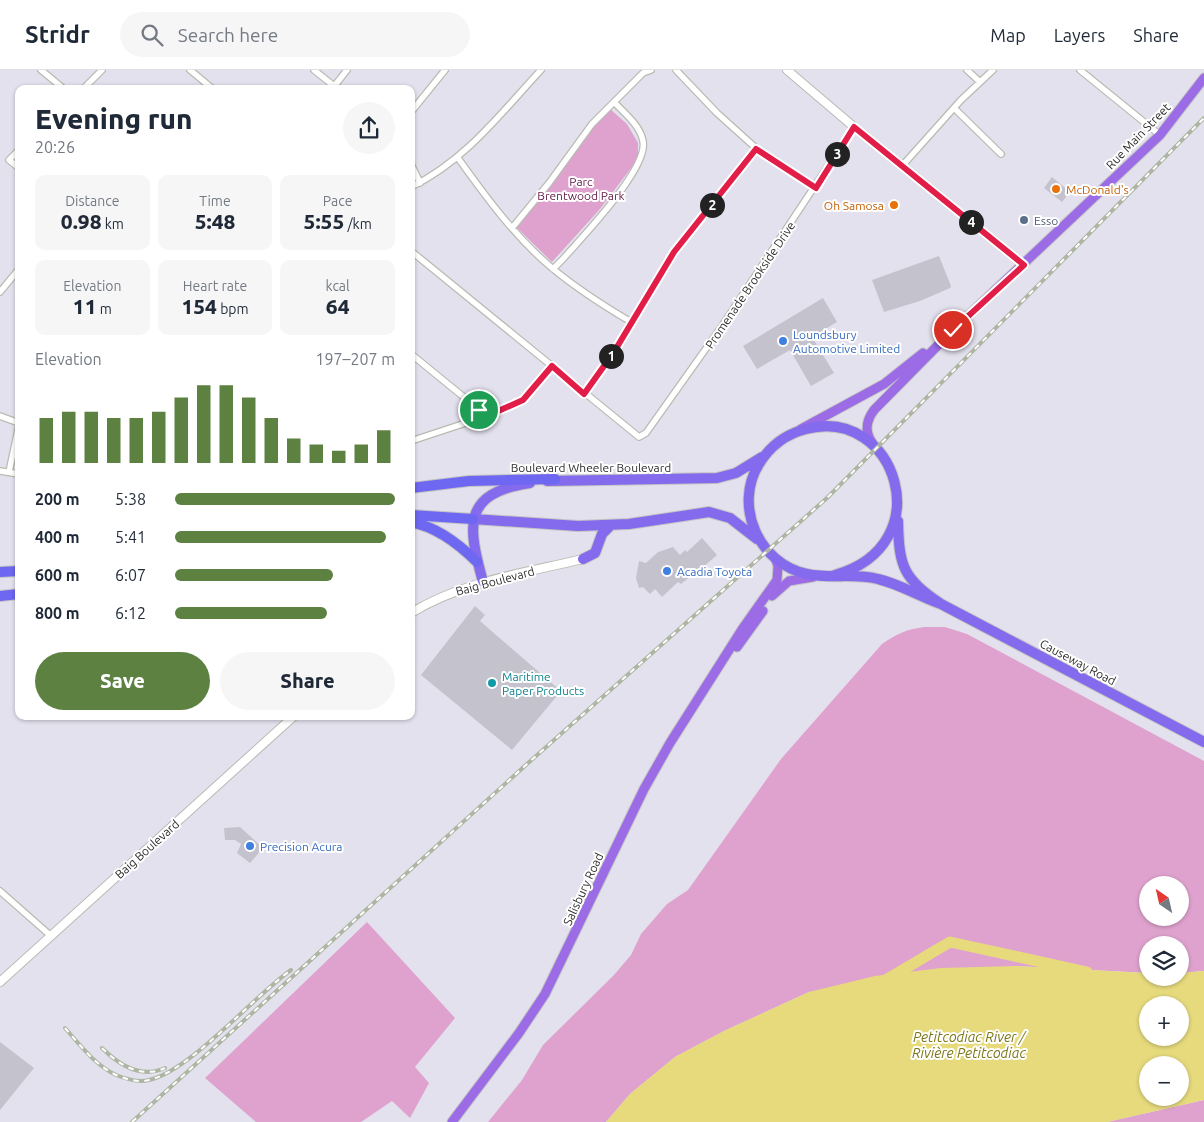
<!DOCTYPE html>
<html lang="en">
<head>
<meta charset="utf-8">
<style>
	:root { --surface:#fff; --page:#f6f6f7; --text:#1f2937; --muted:#747a83; --line:#e0e1e3; --accent:#5d8141 }
	body { margin:0; font-family:Ubuntu,sans-serif; background:var(--page); color:var(--text); height:100vh; display:flex; flex-direction:column; font-size:19px; white-space:nowrap }
	* { box-sizing:border-box; margin:0 }
	p { font-size:16px; color:var(--muted) }
	.icon { flex:none; width:28px; height:28px; fill:none; stroke:currentColor; stroke-width:2; stroke-linecap:round; stroke-linejoin:round }
	.map { position:relative; flex:1; overflow:hidden }
	.side { position:absolute; left:15px; top:15px; width:400px; height:635px; display:flex; flex-direction:column; background:var(--surface); border-radius:10px; box-shadow:0 1px 4px #0004 }
	.side>* { flex:none }
	.needle { width:32px; rotate:326deg }
	.buttons { position:absolute; left:1139px; top:806px; display:grid; gap:10px }
	.buttons a { display:grid; place-items:center; width:50px; height:50px; border-radius:50%; background:var(--surface); box-shadow:0 1px 4px #0004; font-size:25px }
	.pin { position:absolute; display:grid; place-items:center; width:42px; height:42px; color:#fff; margin:-21px; border:2px solid #fff; border-radius:50%; box-shadow:0 1px 5px #0007 }
	.km { position:absolute; width:25px; height:25px; margin:-12px; border-radius:50%; background:#222; color:#fff; font-size:14px; line-height:25px; text-align:center }
	.round { display:grid; place-items:center; flex:none; width:52px; height:52px; border-radius:26px; background:var(--page) }
	.head { display:flex; align-items:center; justify-content:space-between; height:85px; padding:0 20px }
	h1 { font-size:28px; font-weight:800; line-height:38px }
	.metrics { display:grid; grid-template-columns:repeat(3,1fr); gap:8px; height:85px; padding:5px 20px }
	.metrics div { display:grid; align-content:center; border-radius:10px; background:var(--page); text-align:center }
	.metrics b { font-size:21px; font-weight:800 }
	.metrics small { font-size:14px; font-weight:400 }
	.metrics p { font-size:14px }
	.chart { height:140px; padding:10px 20px }
	.chart p { display:flex; justify-content:space-between }
	.chart svg { width:100%; height:90px; margin-top:5px; stroke:var(--accent); stroke-width:6 }
	.button { display:flex; gap:10px; margin-top:auto; padding:10px 20px }
	.button a { flex:1; height:58px; border-radius:30px; background:var(--accent); color:#fff; font-size:20px; font-weight:800; line-height:58px; text-align:center }
	.button a+a { background:var(--page); color:var(--text) }
	ul { padding:0 20px; list-style:none; font-size:16px }
	li { display:grid; grid-template-columns:80px 60px 1fr; align-items:center; height:38px }
	li i { height:12px; border-radius:6px; background:var(--accent) }
	header { display:flex; align-items:center; gap:30px; box-sizing:border-box; height:70px; padding:0 25px; background:var(--surface); border-bottom:1px solid var(--line) }
	header strong { font-size:24px }
	nav { display:flex; gap:28px; margin-inline-start:auto; font-size:18px }
	.search { width:350px; height:45px; background:var(--page); display:flex; align-items:center; gap:12px; box-sizing:border-box; padding:0 18px; border-radius:28px; color:var(--muted); font-size:19px }
	.map>svg:first-child { display:block }
	.green { fill:#dfa2ce; fill-rule:evenodd }
	.water { fill:#e6da7d; fill-rule:evenodd }
	.lines { fill:none; stroke-linecap:round; stroke-linejoin:round }
	.river { stroke:#e6da7d; stroke-width:11 }
	.building { fill:#c4c2cd }
	.minor-casing { stroke:#b7bcb1; stroke-width:8 }
	.tertiary-casing { stroke:#b7bcb1; stroke-width:10 }
	.primary-casing { stroke:#c4c4c4; stroke-width:11 }
	.trunk-casing { stroke:#c4c4c4; stroke-width:12 }
	.motorway-casing { stroke:#c4c4c4; stroke-width:12 }
	.minor { stroke:#fff; stroke-width:5.5 }
	.tertiary { stroke:#fff; stroke-width:8 }
	.primary { stroke:#9b6ce6; stroke-width:9 }
	.trunk { stroke:#846aec; stroke-width:10 }
	.motorway { stroke:#6e67f2; stroke-width:10 }
	.rail-casing { stroke:#adb5a3; stroke-width:4 }
	.rail { stroke:#fff; stroke-width:2; stroke-dasharray:5.5; stroke-linecap:butt }
	.route-casing { stroke:#fff; stroke-width:10 }
	.route { stroke:#e11d48; stroke-width:6 }
	.food-dot { fill:#e8710a; stroke:#fff; stroke-width:2 }
	.service-dot { fill:#5c6f8a; stroke:#fff; stroke-width:2 }
	.shop-dot { fill:#3f7fe0; stroke:#fff; stroke-width:2 }
	.culture-dot { fill:#0f9aa8; stroke:#fff; stroke-width:2 }
	.labels { text-anchor:middle; dominant-baseline:central; stroke-width:4; stroke-linejoin:round; paint-order:stroke }
	.street-label { font-size:12px; fill:#2d2d2d; stroke:#fff }
	.park-label { font-size:12px; fill:#662149; stroke:#fff }
	.food-label { font-size:12px; fill:#c56008; stroke:#fff; text-anchor:start }
	.service-label { font-size:12px; fill:#4e5e75; stroke:#fff; text-anchor:start }
	.shop-label { font-size:12px; fill:#366cbe; stroke:#fff; text-anchor:start }
	.culture-label { font-size:12px; fill:#0d838f; stroke:#fff; text-anchor:start }
	.water-label { font-size:14px; font-style:italic; fill:#7b7717; stroke:#fff }
</style>
</head>
<body>
<header>
<strong>Stridr</strong>
<div class="search"><svg class="icon" aria-label="search" viewBox="0 0 24 24"><circle cx="10" cy="10" r="6"/><path d="M15 15l6 6"/></svg>Search here</div>
<nav><a>Map</a><a>Layers</a><a>Share</a></nav>
</header>
<div class="map">
<svg width="1204" height="1052" viewBox="0 0 1204 1052">
	<rect width="100%" height="100%" fill="#e3e1ed"/>
	<path class="green" d="M609,38L627,54L638,73V89L600,139L552,192L515,156Z
		M924,557H945L967,564L1204,691V901L1180,903V875H1148L1147,903L1016,896L809,922L724,961L675,987L630,1024L606,1052H488L522,1010L543,975L614,905L631,885L641,864L667,834L688,820L781,689L882,574C896,564 908,559 924,557ZM1148,815H1180V848H1148Z
		M367,852L455,948L415,997L429,1013L410,1048L392,1031L361,1052H256L205,1008Z
		M1204,1030V1052H1107Z"/>
	<path class="water" d="M1016,896L1147,903L1148,908H1180V903L1204,901V1030L1107,1052H606L630,1024L675,987L724,961L809,922L875,906L941,898ZM1148,935H1180V968H1148ZM1148,995H1180V1028H1148Z"/>
	<g class="lines">
		<path class="river" d="M884,911L950,872L1087,902"/>
	</g>
	<path class="building" d="M1052,107L1070,122L1062,132L1044,118Z
		M939,186L951,216L950,218L920,231L884,242L872,210Z
		M823,228L837,252L812,267L834,303L811,316L790,280L757,299L743,276Z
		M702,468L717,485L692,507L691,506L681,514L678,512L662,527L655,519L650,524L643,517L639,518L636,508L639,491L646,493L658,482L673,477L680,485L685,480L687,482Z
		M475,536L485,545L480,551L561,621L512,680L421,605Z
		M240,757L263,778L250,793L237,783L241,774L235,770H225L224,758Z
		M0,972L34,998L0,1040Z"/>
	<g class="lines">
		<defs>
			<path id="minor" d="M41,0L64,19
				M190,0L213,19
				M314,0L334,16
				M676,0L717,43L757,79L816,117
				M967,0L980,12
				M1080,0L1160,65
				M83,19L102,0
				M332,19L347,0
				M954,38L1001,84
				M411,42L445,0
				M19,80L9,90L19,98
				M458,88C486,127 515,167 552,198C576,218 604,236 631,252
				M411,94L420,113
				M902,96L961,30L993,0
				M411,117C465,91 501,43 541,0
				M512,158L549,113L592,54L643,3L651,0
				M411,181L639,367L646,363L722,256L854,57
				M553,199L563,189C582,167 649,98 643,71C640,55 624,43 614,32
				M0,222L19,199
				M411,284L487,346
				M584,324L614,282L674,182L757,79
				M0,346L19,353
				M411,371L496,343L523,330L552,296
				M0,401L19,404
				M9,402L19,355
				M0,821L51,866"/>
			<path id="tertiary" d="M787,0L854,57L1024,195
				M411,543C463,511 525,503 583,489
				M0,912L294,646"/>
			<path id="primary" d="M801,359L884,314L923,283
				M873,374C864,362 866,351 874,340L953,260L1160,65L1204,8
				M772,526L789,511L813,507
				M737,577L763,541
				M452,1052L519,963L545,924L644,719L670,673L743,558L777,510L778,496L776,490"/>
			<path id="trunk" d="M547,411L717,408L736,403L762,387
				M473,449L578,456L629,454L709,442L730,448L757,469
				M898,451C899,497 903,508 941,534L1204,672
				M583,489L595,483L602,464L610,456
				M835,505C942,475 896,335 806,359C786,364 770,376 759,394C733,436 759,494 807,504C830,509 855,503 878,509C900,514 920,527 941,534
				M483,512C468,457 461,423 530,413"/>
			<path id="motorway" d="M411,418L469,411L555,409
				M411,445L473,449
				M411,452C437,457 459,474 477,492
				M0,502L19,501
				M0,526L19,524"/>
		</defs>
		<use href="#minor" class="minor-casing"/>
		<use href="#tertiary" class="tertiary-casing"/>
		<use href="#primary" class="primary-casing"/>
		<use href="#trunk" class="trunk-casing"/>
		<use href="#motorway" class="motorway-casing"/>
		<use href="#minor" class="minor"/>
		<use href="#tertiary" class="tertiary"/>
		<use href="#primary" class="primary"/>
		<use href="#trunk" class="trunk"/>
		<use href="#motorway" class="motorway"/>
		<defs>
			<path id="rail" d="M65,958C80,975 95,995 116,1005C126,1009 138,1013 149,1010C190,1001 253,927 291,900
				M102,978C119,995 141,1009 165,998
				M132,1052L527,694L827,428L1204,48"/>
		</defs>
		<use href="#rail" class="rail-casing"/>
		<use href="#rail" class="rail"/>
	</g>
	<g class="lines">
		<defs>
			<path id="route" d="M479,340L487,346L523,330L552,296L584,324L614,282L674,182L756,79L816,118L854,57L1024,195L953,260"/>
		</defs>
		<use href="#route" class="route-casing"/>
		<use href="#route" class="route"/>
	</g>
	<g class="food-dot">
		<circle cx="1056" cy="119" r="5"/>
		<circle cx="894" cy="135" r="5"/>
	</g>
	<circle class="service-dot" cx="1024" cy="150" r="5"/>
	<g class="shop-dot">
		<circle cx="783" cy="271" r="5"/>
		<circle cx="667" cy="501" r="5"/>
		<circle cx="250" cy="776" r="5"/>
	</g>
	<circle class="culture-dot" cx="492" cy="613" r="5"/>
	<g class="labels">
		<g class="street-label">
			<text transform="translate(1138 66) rotate(-46)">Rue Main Street</text>
			<text transform="translate(750 215) rotate(-56)">Promenade Brookside Drive</text>
			<text x="591" y="397">Boulevard Wheeler Boulevard</text>
			<text transform="translate(495 511) rotate(-15)">Baig Boulevard</text>
			<text transform="translate(1078 592) rotate(28)">Causeway Road</text>
			<text transform="translate(147 779) rotate(-42)">Baig Boulevard</text>
			<text transform="translate(583 819) rotate(-65)">Salisbury Road</text>
		</g>
		<g class="park-label">
			<text x="581" y="111">Parc<tspan x="581" dy="14">Brentwood Park</tspan></text>
		</g>
		<g class="food-label">
			<text x="1066" y="119">McDonald's</text>
			<text x="884" y="135" text-anchor="end">Oh Samosa</text>
		</g>
		<g class="service-label">
			<text x="1034" y="150">Esso</text>
		</g>
		<g class="shop-label">
			<text x="793" y="264">Loundsbury<tspan x="793" dy="14">Automotive Limited</tspan></text>
			<text x="677" y="501">Acadia Toyota</text>
			<text x="260" y="776">Precision Acura</text>
		</g>
		<g class="culture-label">
			<text x="502" y="606">Maritime<tspan x="502" dy="14">Paper Products</tspan></text>
		</g>
		<g class="water-label">
			<text x="969" y="967">Petitcodiac River /<tspan x="969" dy="16">Rivière Petitcodiac</tspan></text>
		</g>
	</g>
</svg>
<div class="buttons">
<a><svg class="needle" viewBox="-14 -14 28 28"><path d="M0-13l5 13h-10z" fill="#e53935"/><path d="M0 13l5-13h-10z" fill="#747a83"/></svg></a>
<a><svg class="icon" aria-label="layers" viewBox="0 0 24 24"><path d="M12 4l9 5-9 5-9-5zM3 14l9 5 9-5"/></svg></a>
<a>+</a>
<a>−</a>
</div>
<div class="pin" style="left:479px;top:340px;background:#1e9e55"><svg class="icon" aria-label="arrive" viewBox="0 0 24 24"><path d="M6 21V4h12l-3 4 3 4H6"/></svg></div>
<div class="pin" style="left:953px;top:260px;background:#d93025"><svg class="icon" aria-label="check" viewBox="0 0 24 24"><path d="M5 12l5 5 9-10"/></svg></div>
<b class="km" style="left:611px;top:286px">1</b>
<b class="km" style="left:712px;top:135px">2</b>
<b class="km" style="left:837px;top:84px">3</b>
<b class="km" style="left:971px;top:152px">4</b>
<section class="side">
<div class="head"><div><h1>Evening run</h1><p>20:26</p></div><a class="round"><svg class="icon" aria-label="share" viewBox="0 0 24 24"><path d="M12 15V3M7 8l5-5 5 5M5 13v7h14v-7"/></svg></a></div>
<div class="metrics">
<div><p>Distance</p><b>0.98<small> km</small></b></div>
<div><p>Time</p><b>5:48</b></div>
<div><p>Pace</p><b>5:55<small> /km</small></b></div>
</div>
<div class="metrics">
<div><p>Elevation</p><b>11<small> m</small></b></div>
<div><p>Heart rate</p><b>154<small> bpm</small></b></div>
<div><p>kcal</p><b>64</b></div>
</div>
<div class="chart"><p><span>Elevation</span>197–207 m</p>
<svg viewBox="0 0 160 44" preserveAspectRatio="none"><path d="M5 44V22M15 44V19M25 44V19M35 44V22M45 44V22M55 44V19M65 44V12M75 44V6M85 44V6M95 44V12M105 44V22M115 44V32M125 44V35M135 44V38M145 44V35M155 44V28"/></svg>
</div>
<ul>
<li><b>200 m</b>5:38<i style="width:100%"></i></li>
<li><b>400 m</b>5:41<i style="width:96%"></i></li>
<li><b>600 m</b>6:07<i style="width:72%"></i></li>
<li><b>800 m</b>6:12<i style="width:69%"></i></li>
</ul>
<div class="button"><a>Save</a><a>Share</a></div>
</section>
</div>
</body>
</html>
